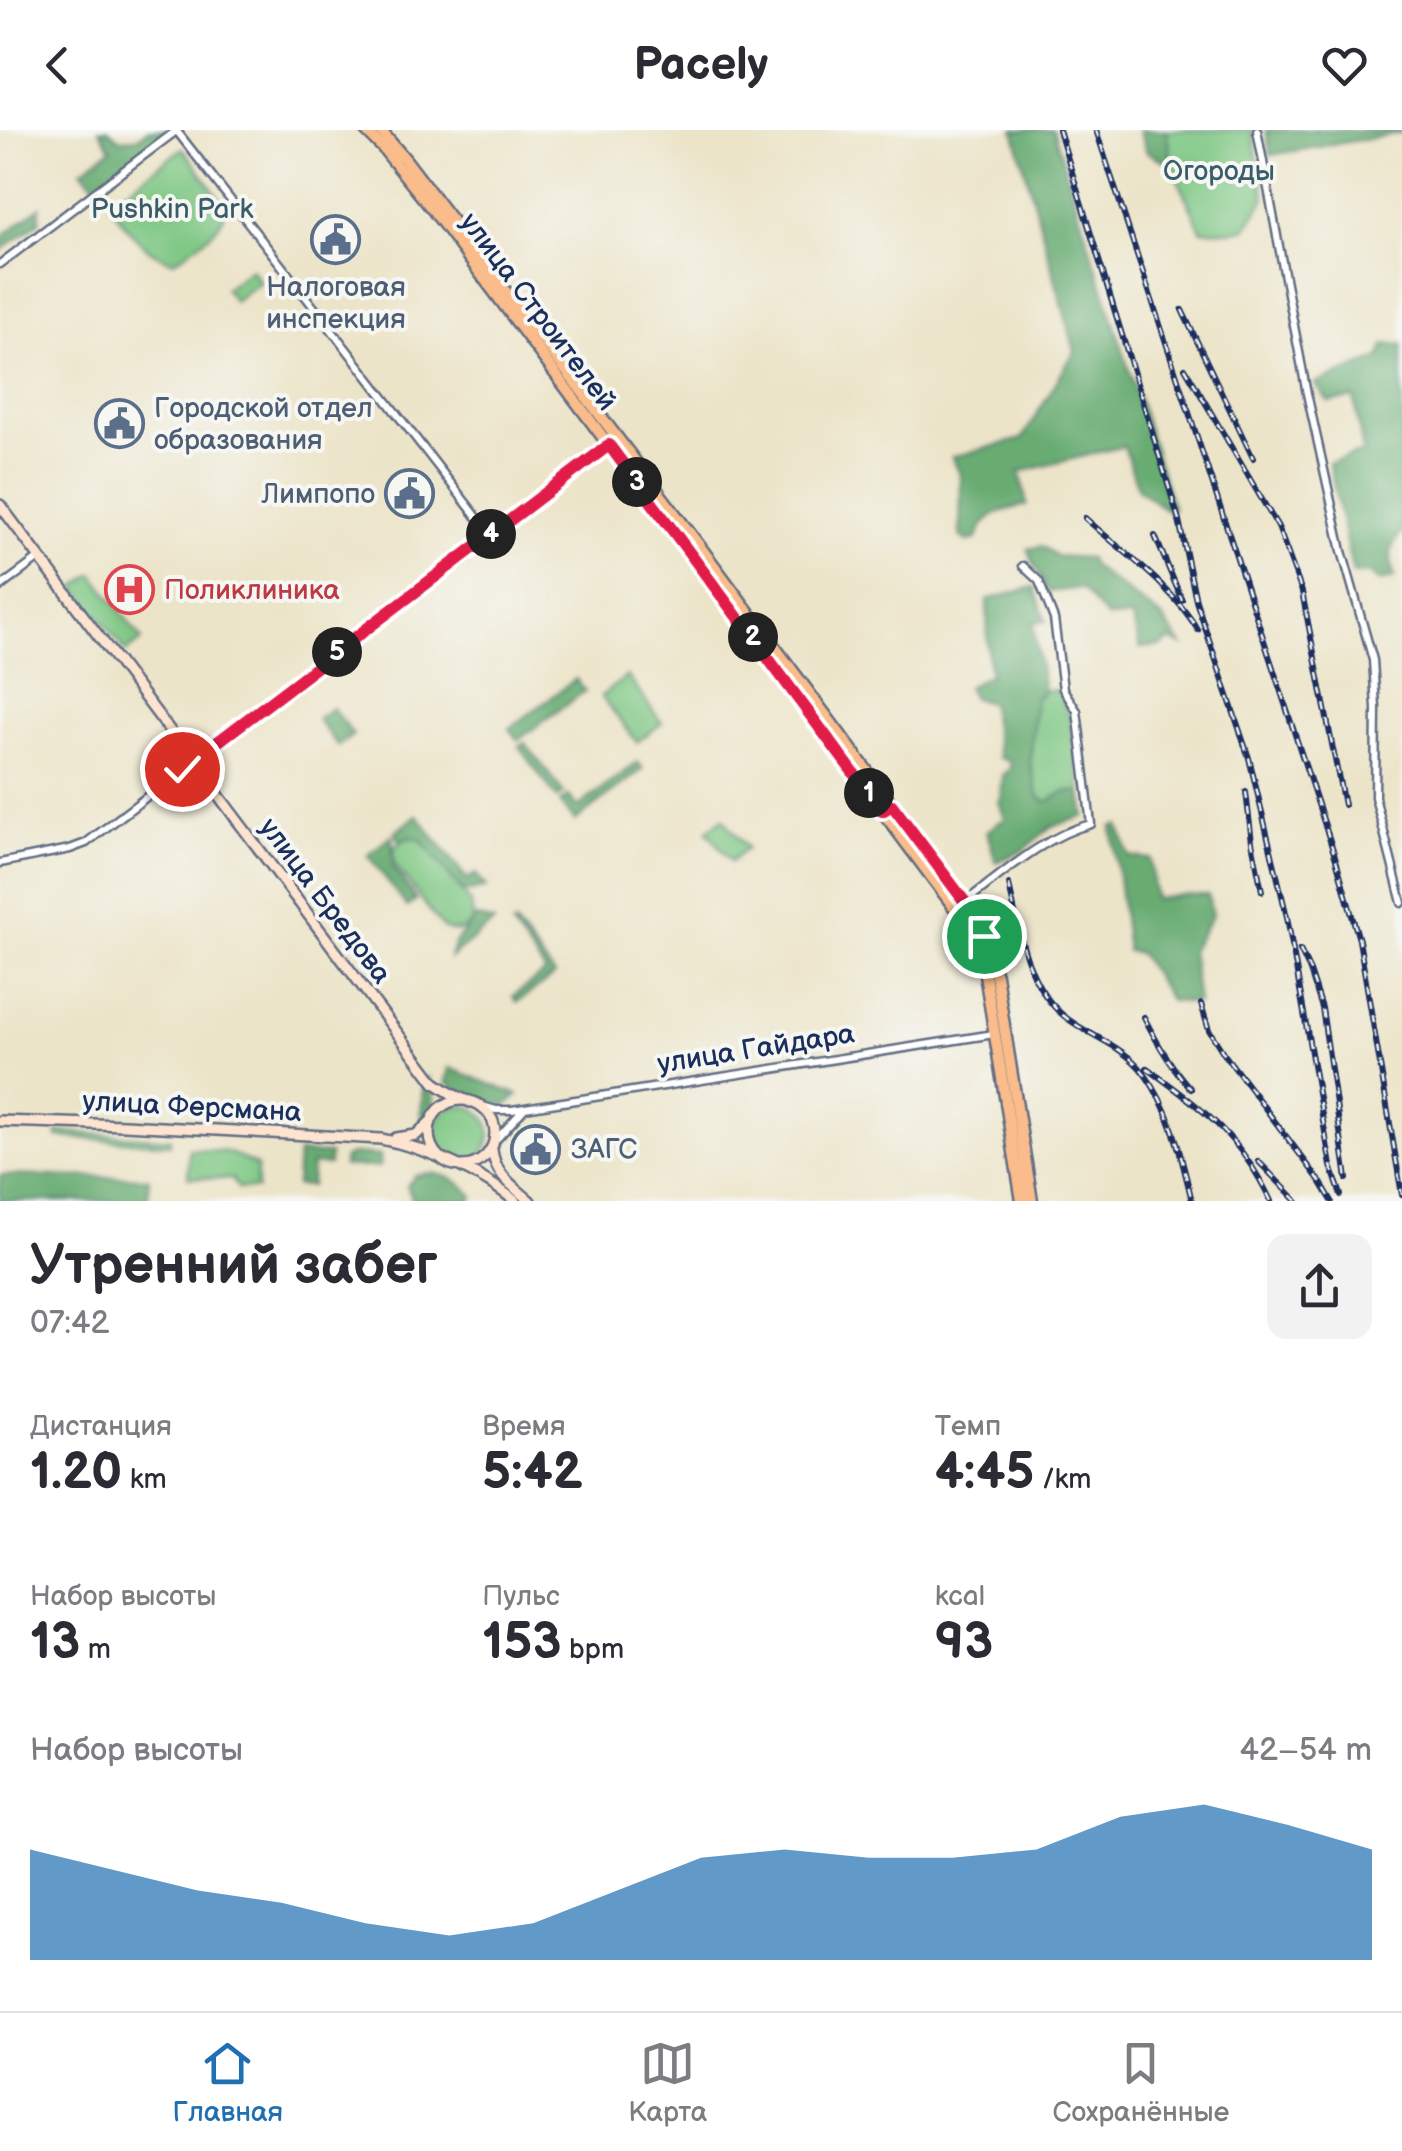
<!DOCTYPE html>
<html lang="ru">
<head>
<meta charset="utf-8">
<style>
	:root { --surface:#fff; --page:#f2f2f3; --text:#2b2b33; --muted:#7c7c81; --line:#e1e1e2; --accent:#1f6fb2 }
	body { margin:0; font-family:"Balsamiq Sans",sans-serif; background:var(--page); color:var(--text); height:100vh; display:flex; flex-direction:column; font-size:38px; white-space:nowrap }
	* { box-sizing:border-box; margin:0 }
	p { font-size:32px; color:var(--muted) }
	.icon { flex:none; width:55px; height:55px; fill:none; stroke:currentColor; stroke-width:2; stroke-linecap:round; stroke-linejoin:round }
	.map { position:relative; height:1071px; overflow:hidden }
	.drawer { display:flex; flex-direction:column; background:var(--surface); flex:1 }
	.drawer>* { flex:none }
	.pin { position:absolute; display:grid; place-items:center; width:85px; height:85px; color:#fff; margin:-42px; border:5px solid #fff; border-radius:50%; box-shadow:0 2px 10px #0007 }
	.km { position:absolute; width:50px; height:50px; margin:-25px; border-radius:50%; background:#222; color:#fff; font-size:28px; line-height:50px; text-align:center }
	.round { display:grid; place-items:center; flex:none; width:105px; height:105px; border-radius:20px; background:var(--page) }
	.headline { display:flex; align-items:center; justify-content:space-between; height:170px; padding:0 30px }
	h1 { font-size:55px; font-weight:800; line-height:75px }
	.stats { display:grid; grid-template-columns:repeat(3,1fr); gap:15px; height:170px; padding:10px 30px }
	.stats div { display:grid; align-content:center }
	.stats b { font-size:50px; font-weight:800 }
	.stats small { font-size:28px; font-weight:400 }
	.stats p { font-size:28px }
	.chart { height:280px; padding:20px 30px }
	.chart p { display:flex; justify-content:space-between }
	.chart svg { width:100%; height:180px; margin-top:10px; fill:var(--accent); opacity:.7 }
	header { display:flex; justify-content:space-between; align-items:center; height:130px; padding:0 30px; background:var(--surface); font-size:45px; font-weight:800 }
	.menu { display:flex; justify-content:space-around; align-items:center; height:140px; border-top:2px solid var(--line); background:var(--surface); font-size:28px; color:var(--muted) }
	.menu a { display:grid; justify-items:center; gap:5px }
	.menu .current { color:var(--accent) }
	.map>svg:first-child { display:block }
	.green { fill:#80c885; stroke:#4e7c72; stroke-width:2.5 }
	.forest { fill:#68ac72; stroke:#426e68; stroke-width:2.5 }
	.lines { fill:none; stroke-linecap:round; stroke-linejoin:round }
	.street-casing { stroke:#646e83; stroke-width:11 }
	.secondary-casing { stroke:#646e83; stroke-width:14 }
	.primary-casing { stroke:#646e83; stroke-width:15 }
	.street { stroke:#fff; stroke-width:6 }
	.secondary { stroke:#fde4d0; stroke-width:9 }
	.primary { stroke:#f9bc8a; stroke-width:10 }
	.rail-casing { stroke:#1b2f5e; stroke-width:6 }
	.rail { stroke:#f6f6f2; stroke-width:2.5; stroke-dasharray:8; stroke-linecap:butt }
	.route-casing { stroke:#fff; stroke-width:20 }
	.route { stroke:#e11d48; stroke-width:12 }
	.labels { text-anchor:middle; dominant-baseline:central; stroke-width:8; stroke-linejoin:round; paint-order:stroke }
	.park-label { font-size:28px; fill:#395d6a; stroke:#f6f6f2 }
	.service-label { font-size:28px; fill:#4e5e75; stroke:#f6f6f2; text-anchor:start }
	.street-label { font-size:28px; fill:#1b2f5e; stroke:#f6f6f2 }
	.health-label { font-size:28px; fill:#be3a42; stroke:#f6f6f2; text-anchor:start }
</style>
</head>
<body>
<header><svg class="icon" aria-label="back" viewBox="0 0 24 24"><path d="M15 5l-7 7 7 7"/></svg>Pacely<svg class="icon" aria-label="heart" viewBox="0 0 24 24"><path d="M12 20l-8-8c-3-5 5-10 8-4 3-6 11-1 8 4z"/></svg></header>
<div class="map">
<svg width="1402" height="1071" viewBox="0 0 1402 1071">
	<rect width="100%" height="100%" fill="#f6f6f2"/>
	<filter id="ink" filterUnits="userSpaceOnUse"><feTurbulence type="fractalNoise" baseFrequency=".01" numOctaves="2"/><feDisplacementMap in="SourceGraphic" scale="20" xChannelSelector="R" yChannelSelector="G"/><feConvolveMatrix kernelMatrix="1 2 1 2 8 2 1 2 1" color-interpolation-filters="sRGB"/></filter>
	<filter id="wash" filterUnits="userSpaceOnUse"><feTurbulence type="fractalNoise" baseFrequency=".0048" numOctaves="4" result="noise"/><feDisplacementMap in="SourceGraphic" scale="40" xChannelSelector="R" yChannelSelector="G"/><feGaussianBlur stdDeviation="2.25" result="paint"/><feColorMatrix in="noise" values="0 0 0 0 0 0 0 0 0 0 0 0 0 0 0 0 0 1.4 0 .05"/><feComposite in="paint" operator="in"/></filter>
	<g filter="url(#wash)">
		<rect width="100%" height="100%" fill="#ece4c8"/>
		<path class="green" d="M1166,0H1252L1265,68L1247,98L1232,101L1201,100L1172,36Z
			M183,18L226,77C223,102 193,117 174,131C147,126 124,95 109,73Z
			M251,139L260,152L234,171L225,159Z
			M93,444L142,510L126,522L76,457Z
			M627,546L662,593L637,612L601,566Z
			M1057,560L1070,587L1081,662H1065L1047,672L1038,666L1030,631L1036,568L1044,561Z
			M723,688L747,718L731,731L707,701Z
			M406,707L417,708L424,712L471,773L473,789C466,802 455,804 443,798L394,734L393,727L395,717Z
			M434 1004a28 28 0 1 1 56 0a28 28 0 1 1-56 0Z
			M58,1002L170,1009V1014L58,1007Z
			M189,1019L228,1022L257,1036V1059L238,1058L232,1049L188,1047Z"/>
		<path class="forest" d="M99,0H108L120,9L137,8L148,0H172L96,56L82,40L111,19Z
			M1014,0H1053L1173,379L1166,380L1138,359L1124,316L1020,342L1027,375C1004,380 983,383 977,409L967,411L960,406L961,346L952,327L1022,309L1075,221Z
			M1139,0H1166L1172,36L1147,22Z
			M1266,0H1402V3L1270,25Z
			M40,77L39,92L0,121V108Z
			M1402,214V403C1387,417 1390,430 1394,448L1378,451L1369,443L1353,444L1329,333L1363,322L1354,268L1329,272L1315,254L1380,228L1384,215Z
			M1042,416L1056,426L1089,428L1092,436L1162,488L1182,515L1170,510L1161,516L1140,518L1132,487L1107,488L1081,458L1049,462L1035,437L1028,419Z
			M1034,457L1046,491L1033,493L1044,561L1036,568L1030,631L1038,666L1047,672L1065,662H1081L1085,686L1050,697L1023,721L996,732L987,702L997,693L1005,690L999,671L1001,669L1003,645L1010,639V631L999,628L990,573L973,568L967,557L990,544L988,528L987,470Z
			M576,549L585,561L518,610L509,599Z
			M332,578L353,605L338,616L317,589Z
			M525,613L564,663L557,668L519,617Z
			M638,632L643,639L575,691L560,672L569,666L578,677Z
			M417,685L467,749L476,744L486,757L467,762L460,759L421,710L412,707L400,711L394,703Z
			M1119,695L1129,726L1151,729L1155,769L1183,765H1208L1212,786L1191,820L1198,873L1171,871L1139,823L1127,821L1112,697Z
			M391,706C395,716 391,724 394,734L392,736L416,770L407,777L368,725Z
			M476,787L494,792L450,828L454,814Z
			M515,794L555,845L517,872L513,866L546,842L512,796Z
			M449,938L518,965L507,975C483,973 465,967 446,952Z
			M428,947C437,965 435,977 425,995L421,983L424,949Z
			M298,1023L329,1024V1035L312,1034L311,1056L296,1055Z
			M353,1024L380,1026L379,1037L343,1036L344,1028Z
			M429,1043C448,1045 460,1051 473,1066L471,1071H413L407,1056L415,1046Z
			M0,1045L149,1048L148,1071H0Z"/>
	</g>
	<g filter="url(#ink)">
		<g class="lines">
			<defs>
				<path id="street" d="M176,0L491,405
					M1257,0L1306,259L1342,421L1373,530L1376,578L1375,667L1402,773
					M0,134L176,1
					M0,457L39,428
					M0,733L70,719L86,713L609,315
					M965,772C1004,743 1044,706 1091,694L1077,581L1063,559L1054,489L1039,451L1023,436
					M475,974L496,980H512L994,904
					M495,1011L524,979"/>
				<path id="secondary" d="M0,375L435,953L452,964L470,972
					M429 1003a33 33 0 1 1 66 0a33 33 0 1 1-66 0Z
					M0,991L125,995L381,1009C424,1017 482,1043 515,1071
					M396,1008L416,1005L430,992
					M492,1020C495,1045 513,1056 530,1071"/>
				<path id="primary" d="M365,0L383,18L433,80L957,781L973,809L984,838L1022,1071
					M380,0L405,29L695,410L965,772L984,806L996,845L1032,1071"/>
			</defs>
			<use href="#street" class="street-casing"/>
			<use href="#secondary" class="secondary-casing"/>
			<use href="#primary" class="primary-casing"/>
			<use href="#street" class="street"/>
			<use href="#secondary" class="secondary"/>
			<use href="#primary" class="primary"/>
			<defs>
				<path id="rail" d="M1059,0L1179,390L1196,471L1249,628L1287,787L1331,1036L1341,1065
					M1096,0L1335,726L1359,810L1402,1065
					M1182,180L1253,328
					M1185,238L1278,397L1302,462L1344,675
					M1085,388C1124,423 1171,455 1198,500
					M1155,406L1182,470
					M1246,662L1252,712L1262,761
					M1009,754C1018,798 1026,855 1064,886C1090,907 1123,915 1144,943C1172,981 1181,1026 1192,1071
					M1300,820L1310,841L1322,878L1347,1049
					M1201,874L1209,900L1224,924L1320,1051L1332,1071
					M1144,887C1157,913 1171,937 1191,959
					M1147,938C1203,979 1241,1007 1271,1071
					M1258,1031L1297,1071"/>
			</defs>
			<use href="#rail" class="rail-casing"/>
			<use href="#rail" class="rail"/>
		</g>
	</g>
	<g class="lines" filter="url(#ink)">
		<defs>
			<path id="route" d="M182,639L609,315L882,681L892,675L965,772L984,806"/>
		</defs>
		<use href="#route" class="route-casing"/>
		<use href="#route" class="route"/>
	</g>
	<defs>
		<symbol id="civic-ring" viewBox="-11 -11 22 22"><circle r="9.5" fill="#f6f6f2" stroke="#5c6f8a" stroke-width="1.5"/><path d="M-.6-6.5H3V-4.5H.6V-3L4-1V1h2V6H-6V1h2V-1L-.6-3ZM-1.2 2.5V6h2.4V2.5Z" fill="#5c6f8a"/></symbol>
		<symbol id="hospital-ring" viewBox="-11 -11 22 22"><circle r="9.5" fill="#f6f6f2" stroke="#e0444e" stroke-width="1.5"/><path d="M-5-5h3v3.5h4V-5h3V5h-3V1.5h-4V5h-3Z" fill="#e0444e"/></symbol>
	</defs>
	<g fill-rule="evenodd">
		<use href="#civic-ring" x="308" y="82" width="55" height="55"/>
		<use href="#civic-ring" x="92" y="266" width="55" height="55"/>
		<use href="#civic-ring" x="382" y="336" width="55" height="55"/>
		<use href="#hospital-ring" x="102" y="432" width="55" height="55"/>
		<use href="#civic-ring" x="508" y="992" width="55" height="55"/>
	</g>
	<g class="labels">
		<g class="park-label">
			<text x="1219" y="41">Огороды</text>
			<text x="172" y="79">Pushkin Park</text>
		</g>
		<g class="service-label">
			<text x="336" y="157" text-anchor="middle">Налоговая<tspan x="336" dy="32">инспекция</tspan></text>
			<text x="154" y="278">Городской отдел<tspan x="154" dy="32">образования</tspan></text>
			<text x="375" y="364" text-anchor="end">Лимпопо</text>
			<text x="571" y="1019">ЗАГС</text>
		</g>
		<g class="street-label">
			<text transform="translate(538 182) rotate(53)">улица Строителей</text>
			<text transform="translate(325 771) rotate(53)">улица Бредова</text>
			<text transform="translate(756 919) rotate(-9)">улица Гайдара</text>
			<text transform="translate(192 977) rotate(3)">улица Ферсмана</text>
		</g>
		<g class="health-label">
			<text x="164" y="460">Поликлиника</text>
		</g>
	</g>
</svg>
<div class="pin" style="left:984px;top:806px;background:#1e9e55"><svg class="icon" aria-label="arrive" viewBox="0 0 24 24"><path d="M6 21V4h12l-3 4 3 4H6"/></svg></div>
<div class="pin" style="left:182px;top:639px;background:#d93025"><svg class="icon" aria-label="check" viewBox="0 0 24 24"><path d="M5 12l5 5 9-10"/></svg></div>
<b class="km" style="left:869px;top:663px">1</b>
<b class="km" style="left:753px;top:507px">2</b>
<b class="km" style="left:637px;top:352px">3</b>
<b class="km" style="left:491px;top:404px">4</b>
<b class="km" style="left:337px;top:522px">5</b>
</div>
<section class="drawer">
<div class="headline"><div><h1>Утренний забег</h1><p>07:42</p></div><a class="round"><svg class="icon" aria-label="share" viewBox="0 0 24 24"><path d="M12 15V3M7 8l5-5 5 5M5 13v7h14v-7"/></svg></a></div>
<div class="stats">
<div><p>Дистанция</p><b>1.20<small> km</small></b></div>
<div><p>Время</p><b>5:42</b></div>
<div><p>Темп</p><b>4:45<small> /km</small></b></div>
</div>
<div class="stats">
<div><p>Набор высоты</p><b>13<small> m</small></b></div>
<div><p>Пульс</p><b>153<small> bpm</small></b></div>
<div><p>kcal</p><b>93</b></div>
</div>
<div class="chart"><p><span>Набор высоты</span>42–54 m</p>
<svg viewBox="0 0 160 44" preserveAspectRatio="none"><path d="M0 44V17L10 22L20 27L30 30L40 35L50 38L60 35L70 27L80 19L90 17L100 19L110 19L120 17L130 9L140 6L150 11L160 17V44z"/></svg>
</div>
</section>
<nav class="menu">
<a class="current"><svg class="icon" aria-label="home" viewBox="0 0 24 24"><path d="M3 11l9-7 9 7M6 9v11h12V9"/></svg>Главная</a>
<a><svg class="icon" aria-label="map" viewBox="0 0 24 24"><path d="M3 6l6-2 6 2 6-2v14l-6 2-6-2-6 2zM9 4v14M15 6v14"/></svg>Карта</a>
<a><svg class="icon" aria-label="saved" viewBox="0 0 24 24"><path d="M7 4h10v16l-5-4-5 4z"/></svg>Сохранённые</a>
</nav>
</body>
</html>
